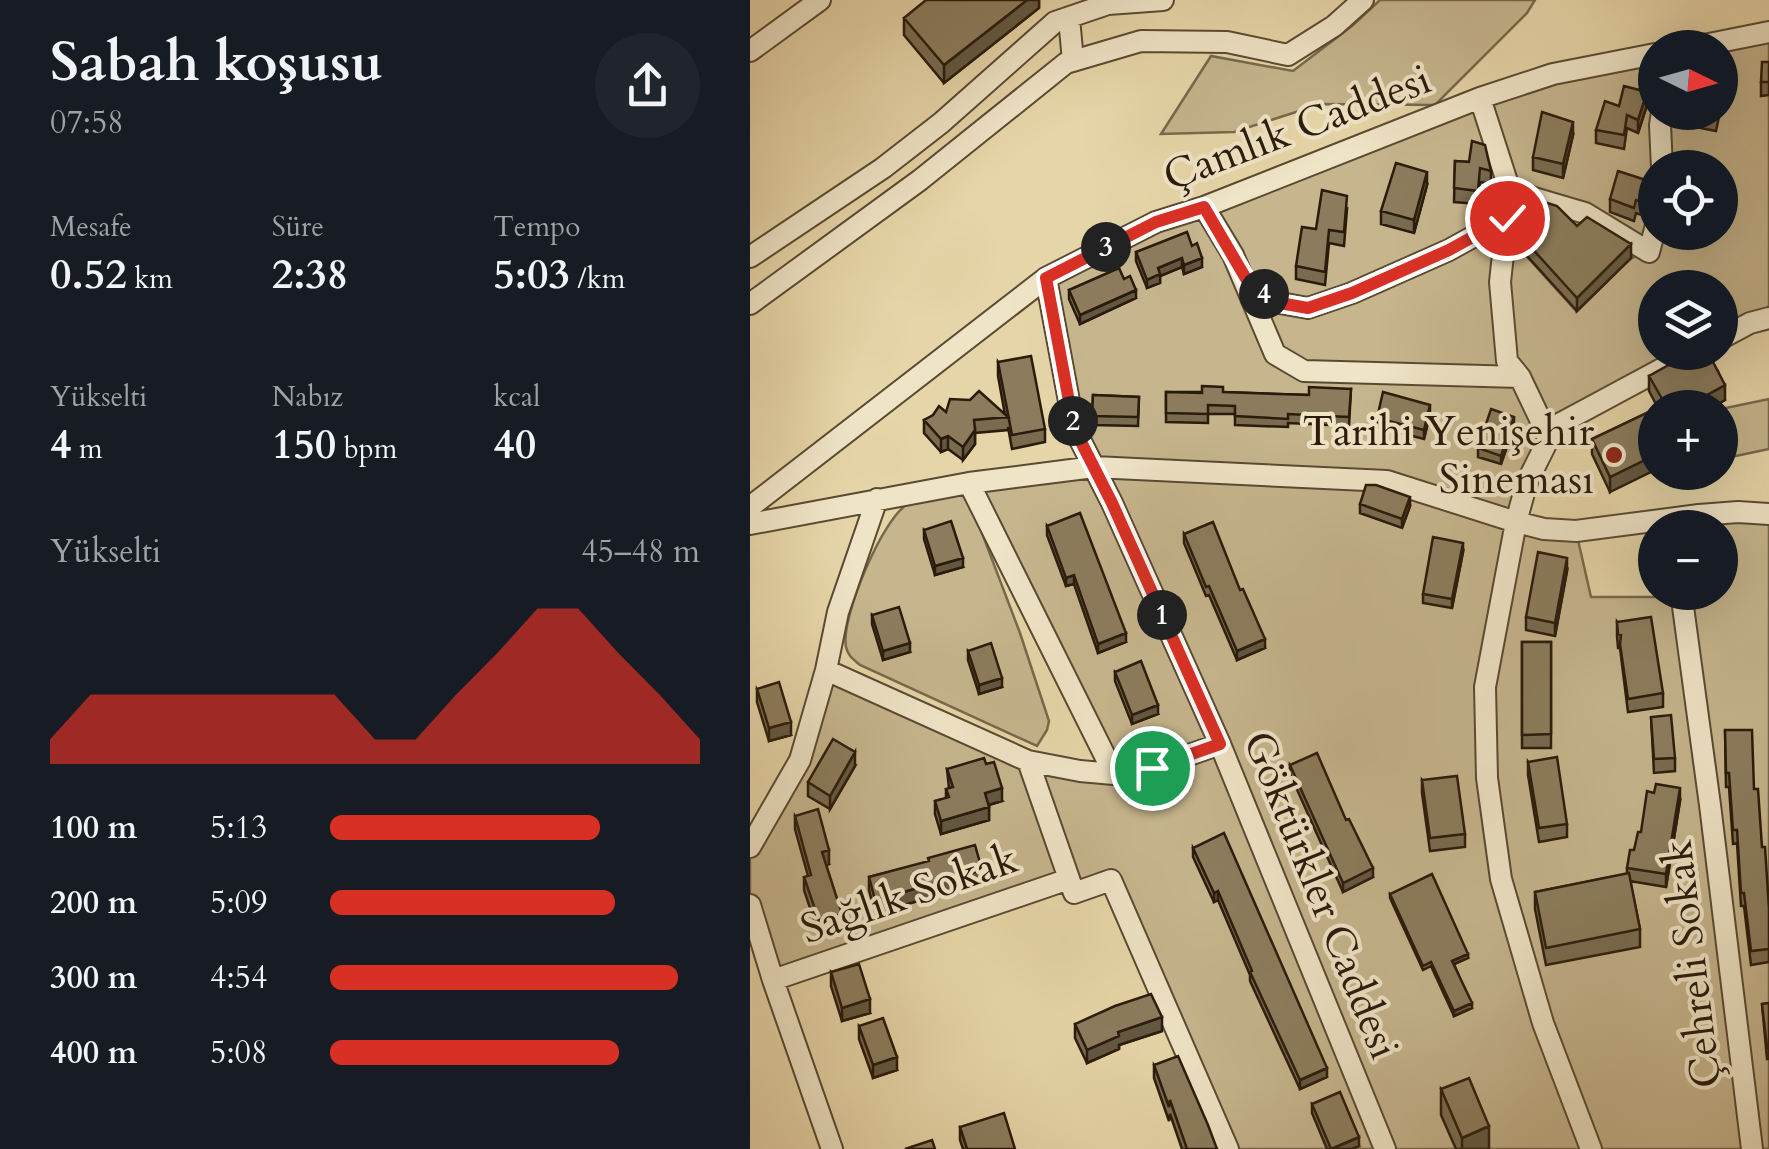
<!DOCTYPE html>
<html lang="tr">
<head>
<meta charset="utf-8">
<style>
	:root { --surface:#171b24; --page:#20242c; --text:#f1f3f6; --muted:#9ea1a6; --accent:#d93025 }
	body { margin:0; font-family:Cardo,serif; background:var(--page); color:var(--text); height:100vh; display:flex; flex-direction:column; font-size:38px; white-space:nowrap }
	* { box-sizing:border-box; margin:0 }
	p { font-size:32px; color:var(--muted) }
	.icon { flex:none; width:55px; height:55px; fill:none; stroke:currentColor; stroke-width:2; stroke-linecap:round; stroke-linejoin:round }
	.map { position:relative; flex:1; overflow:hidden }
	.drawer { display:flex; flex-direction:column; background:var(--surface); width:750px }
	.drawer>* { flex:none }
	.needle { width:65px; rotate:95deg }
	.fabs { position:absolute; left:888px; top:30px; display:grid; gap:20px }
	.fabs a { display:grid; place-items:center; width:100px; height:100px; border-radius:50%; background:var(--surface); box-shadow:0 10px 40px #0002; font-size:50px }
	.pin { position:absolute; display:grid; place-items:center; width:85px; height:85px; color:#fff; margin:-42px; border:5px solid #fff; border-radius:50%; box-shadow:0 2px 10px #0007 }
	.km { position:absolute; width:50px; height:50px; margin:-25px; border-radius:50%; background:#222; color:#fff; font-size:28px; line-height:50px; text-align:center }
	.round { display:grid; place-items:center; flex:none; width:105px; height:105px; border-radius:52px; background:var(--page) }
	.summary { display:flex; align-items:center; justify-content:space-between; height:170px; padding:0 50px }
	h1 { font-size:55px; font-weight:800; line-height:75px }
	.metrics { display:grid; grid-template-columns:repeat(3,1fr); gap:15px; height:170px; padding:10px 50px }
	.metrics div { display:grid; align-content:center }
	.metrics b { font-size:42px; font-weight:800 }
	.metrics small { font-size:28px; font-weight:400 }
	.metrics p { font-size:28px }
	.chart { height:280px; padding:20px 50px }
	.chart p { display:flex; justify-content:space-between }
	.chart svg { width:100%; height:180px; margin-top:10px; fill:var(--accent); opacity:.7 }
	ul { padding:0 50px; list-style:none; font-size:32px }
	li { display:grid; grid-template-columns:160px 120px 1fr; align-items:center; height:75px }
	li i { height:25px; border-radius:12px; background:var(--accent) }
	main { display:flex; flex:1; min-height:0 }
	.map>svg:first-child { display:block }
	.green { fill:#c6b58d; stroke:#78684c; stroke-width:2.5; fill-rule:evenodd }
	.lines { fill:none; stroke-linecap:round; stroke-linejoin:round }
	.minor-casing { stroke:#594a32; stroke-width:24 }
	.minor { stroke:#efe4c6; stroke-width:20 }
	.wall { fill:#786b50; stroke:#2a1b0b; stroke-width:2.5 }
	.shaded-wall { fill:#625741; stroke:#2a1b0b; stroke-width:2.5 }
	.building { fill:#8c7c5d; stroke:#2a1b0b; stroke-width:2.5 }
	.route-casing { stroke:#fff; stroke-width:20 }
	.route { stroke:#d93025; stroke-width:12 }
	.poi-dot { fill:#8f2418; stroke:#efe4c6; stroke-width:4 }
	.labels { text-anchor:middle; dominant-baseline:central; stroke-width:8; stroke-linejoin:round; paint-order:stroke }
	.street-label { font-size:42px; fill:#2a1b0b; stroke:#efe4c6 }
	.poi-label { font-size:42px; fill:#2a1b0b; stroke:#efe4c6; text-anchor:end }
</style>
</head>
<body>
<main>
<section class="drawer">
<div class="summary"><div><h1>Sabah koşusu</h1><p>07:58</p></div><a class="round"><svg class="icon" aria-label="share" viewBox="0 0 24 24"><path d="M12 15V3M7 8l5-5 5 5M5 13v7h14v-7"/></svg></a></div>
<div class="metrics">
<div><p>Mesafe</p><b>0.52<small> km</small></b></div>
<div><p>Süre</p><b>2:38</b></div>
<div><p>Tempo</p><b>5:03<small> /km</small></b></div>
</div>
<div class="metrics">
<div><p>Yükselti</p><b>4<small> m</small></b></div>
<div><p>Nabız</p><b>150<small> bpm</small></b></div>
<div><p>kcal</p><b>40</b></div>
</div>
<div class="chart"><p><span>Yükselti</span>45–48 m</p>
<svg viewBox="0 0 160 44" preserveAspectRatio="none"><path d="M0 44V38L10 27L20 27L30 27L40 27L50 27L60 27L70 27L80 38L90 38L100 27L110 17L120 6L130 6L140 17L150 27L160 38V44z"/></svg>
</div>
<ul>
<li><b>100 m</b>5:13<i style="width:73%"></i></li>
<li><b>200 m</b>5:09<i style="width:77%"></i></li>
<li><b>300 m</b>4:54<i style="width:94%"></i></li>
<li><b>400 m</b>5:08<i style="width:78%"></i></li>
</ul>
</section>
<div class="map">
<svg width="1019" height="1149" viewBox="0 0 1019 1149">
	<rect width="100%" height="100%" fill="#e6d5a8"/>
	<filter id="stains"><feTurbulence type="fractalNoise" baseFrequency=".002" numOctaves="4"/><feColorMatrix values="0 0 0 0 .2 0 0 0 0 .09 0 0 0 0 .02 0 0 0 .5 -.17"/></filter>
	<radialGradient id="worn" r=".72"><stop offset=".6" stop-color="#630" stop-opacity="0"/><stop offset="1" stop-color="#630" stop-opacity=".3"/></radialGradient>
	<path class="green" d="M630,0H785L777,13L685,105L571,104L484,132L411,134L461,56L543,71L602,26Z
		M1019,32V306L1000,323L970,339V288H905V352L943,353L811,423L766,522L826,531L841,597H930L931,593L970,592V528L921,527L1019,514V1149H478L361,880L324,893L319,879L23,980L0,905V847L50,760L76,670L278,761L364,773L219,483L343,466L296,278L730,98L905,54V112H970V48ZM905,168H970V232H905ZM761,192L897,251L898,252L881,258L826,311L761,239Z
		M1019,399V449L981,457L971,409Z
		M216,491L270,633L299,721L297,730L287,746L110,665C103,659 98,656 96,647C90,619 133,517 158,504Z"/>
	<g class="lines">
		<defs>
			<path id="minor" d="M319,18L323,61
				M939,48L1019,32
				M0,51L70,0
				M730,98L760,191L750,282L757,361L770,377L799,438
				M912,112L910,125L912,168
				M760,191L835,213L899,252L905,229
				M454,207L483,255L525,354L554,371L770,377
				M0,257L133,168L191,123L305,22L358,4L413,0
				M296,278L324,428L362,503L470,744L635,1149
				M497,281L524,302L558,308L602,293L699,250L757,218
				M0,304L170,180L316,63L391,41L477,42L538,55L584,26L613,0
				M970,339L1000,323L1019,318
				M219,483L364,774
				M0,507L296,278L406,222L454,207L730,98L803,74L905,54
				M0,524L219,483L344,467L637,481L766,522L794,529L826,531L949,515L988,512L1019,514
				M931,592L960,805L1002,1149
				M76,670L278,761L330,771L364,774L402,768L470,744
				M278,761L324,893L361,880L478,1149
				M0,847L50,760L76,670L88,612L127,499
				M0,905L23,980L82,1149
				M23,980L319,879
				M841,1149L793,1023L751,879L737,778L735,687L766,522L777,482L799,438L811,423L943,352"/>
		</defs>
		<use href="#minor" class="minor-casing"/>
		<use href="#minor" class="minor"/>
	</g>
	<path class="wall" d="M289,0V8L194,83L154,35V18Z
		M1019,62V95L1011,96V82Z
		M897,105L888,133L877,128L874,149L846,143V130Z
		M935,112H970L966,131L935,125Z
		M823,135L813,178L783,170V157Z
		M705,161L719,162L741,171V184L730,182L728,204L704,202Z
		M905,183V217H898L886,213L884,221L860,212V199Z
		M677,185L664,233L631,224V211Z
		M597,209L594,246L579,243L575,285L546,279V266L566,229Z
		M827,226L881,258L827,311L768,246V233Z
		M916,232H946L942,248L916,242Z
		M442,246L452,267L434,274L432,267L410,276V283L397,288L386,261V252Z
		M374,279L386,298L330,324L319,299V290Z
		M248,362L295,429V442L262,449L258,427V430L225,433V444L213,460L198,449L191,452L174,433V420L196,412L255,415L248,376Z
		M968,371L975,400L961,408H908L899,391V376Z
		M601,389L599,426L538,423V427L485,425V414H458V423L416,422V392H473L559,395Z
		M343,395L389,397L388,426L342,425Z
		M905,409L860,492L842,454V439Z
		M680,414L674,439L627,427V418Z
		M764,426L751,464L728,457V448Z
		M610,504L660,506L652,528L610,513Z
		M297,526L376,642L348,653L324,584L316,586L297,535Z
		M174,530L213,567L185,575L174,539Z
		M434,534L515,648L487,660L459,595L456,596L434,543Z
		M713,552L702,608L673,603V594Z
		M817,571L805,636L776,630V617Z
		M122,615L160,652L133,660L122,624Z
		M867,622L913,693V707L878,712L870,648H868L867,636Z
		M772,642H801V748H772Z
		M218,651L252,687L229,694L218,660Z
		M365,672L408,714L382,724L365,681Z
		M7,689L41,735L19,741L7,702Z
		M901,717L925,758V771L904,773Z
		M975,730L1004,789L1019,909V962L1001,965L994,906H991L987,843L983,844L979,787H976Z
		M778,762L817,824V837L789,842L778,775Z
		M540,765L623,877L593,892L540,774Z
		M105,766L80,809L58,796V782Z
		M197,769L252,801L239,805V820L191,834L185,814V801L196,798V789L199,788Z
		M672,780L715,834V847L680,851L672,793Z
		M930,801L916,887L880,881L890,929V947L796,965L785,909V892L877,874V868L891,832Z
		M45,816L79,864L76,865L92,927L69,935L54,890V877L58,876L45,829Z
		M443,848L577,1077L550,1089L500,981V975L468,900L464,902L443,857Z
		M178,862L232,883L125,913L119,890V877Z
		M640,894L718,958L704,964L722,1008L704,1016L681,966L673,970L640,898Z
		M81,972L120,1013L92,1021L81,986Z
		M1019,1003V1059H1017L1012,1004Z
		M325,1024L412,1031L369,1045V1049L337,1063L325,1038Z
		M109,1026L147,1070L123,1078L109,1039Z
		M404,1065L467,1149H432L420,1114L419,1121L404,1078Z
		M691,1089L739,1149H706L691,1115Z
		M562,1104L609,1146L602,1149H577L562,1113Z
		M210,1127L265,1149H213L210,1140Z"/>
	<path class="shaded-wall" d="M277,0H289V8L194,83V65Z
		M975,73V86L970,111V98Z
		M897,92V105L888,133V120Z
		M823,122V135L813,178V164Z
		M677,172V185L664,233V220Z
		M881,244V258L827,311V298Z
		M432,258V267L410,276V283L397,288V280L408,268Z
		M452,258V267L434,274V265Z
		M386,290V298L330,324V315Z
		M975,385V400L961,408H933Z
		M680,405V414L674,439V430Z
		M764,417V426L751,464V456Z
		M225,430V444L213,460V447Z
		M198,436V449L191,452V439Z
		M905,455V470L860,492V477Z
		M660,497V506L652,528V519Z
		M713,543V552L702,608V599Z
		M213,558V567L185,575V566Z
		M817,558V571L805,636V623Z
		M324,575V584L316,586V578Z
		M376,633V642L348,653V644Z
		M515,639V648L487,660V651Z
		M160,643V652L133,660V651Z
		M252,678V687L229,694V685Z
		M408,705V714L382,724V715Z
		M41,722V735L19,741V728Z
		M105,752V766L80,809V796Z
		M252,788V801L235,806V793Z
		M930,788V801L916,887V874Z
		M239,807V820L191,834V821Z
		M79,850V864L72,866V852Z
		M623,868V877L593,892V883Z
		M232,870V883L125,913V900Z
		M468,891V900L464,902V893Z
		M92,914V927L69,935V921Z
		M718,954V958L702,965V961Z
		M120,999V1013L92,1021V1008Z
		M722,1003V1008L704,1016V1011Z
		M412,1017V1031L369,1045V1049L337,1063V1050L368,1032Z
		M147,1057V1070L123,1078V1065Z
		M577,1068V1077L550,1089V1080Z
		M739,1126V1149H712V1138Z
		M609,1137V1146L602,1149H582Z"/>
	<path class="building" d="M176,0H277L194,65L154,18Z
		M1012,62H1019V82H1011Z
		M970,72L975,73L970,98Z
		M874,86L897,92L888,120L877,115L874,135L846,130L855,101L869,106Z
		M792,112L823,122L813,164L783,157Z
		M937,112H967L966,118Z
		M722,141L735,145L741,171L730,168L728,191L704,188L705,161L719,162Z
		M923,162L943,168H919Z
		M646,163L677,172L664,220L631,211Z
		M868,171L905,183V203L898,204L886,200L884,208L860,199Z
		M572,190L597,196L594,232L579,230L575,272L546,266L552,227L566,229Z
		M788,200L807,206L827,226L837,217L881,244L827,298L768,233L769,218Z
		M437,232L442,246L447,243L452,258L434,265L432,258L408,268L410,274L397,280L386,252Z
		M369,268L374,279L380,276L386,290L330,315L319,290Z
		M942,352H965L968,357L962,360L975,385L933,408H908L915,404L899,376Z
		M281,356L295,429L262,435L248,362Z
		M452,386L473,387V392L559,395V387L601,389L599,417L538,414V419L485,416V406L458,405V414L416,413V392L452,393Z
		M229,391L258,417L224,420L225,430L213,447L198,436L191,439L174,420L183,415L189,406L196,412L200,399L220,400Z
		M633,392L680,405L674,430L627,418Z
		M343,395L389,397L388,417L342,416Z
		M741,409L764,417L751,456L728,448Z
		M905,409V455L860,477L842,439Z
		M616,485H626L660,497L652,519L610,504Z
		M330,513L376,633L348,644L324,575L316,578L297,526Z
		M201,521L213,558L185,566L174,530Z
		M463,522L490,590L493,589L515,639L487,651L459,586L456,587L434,534Z
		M683,537L713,543L702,599L673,594Z
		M788,552L817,558L805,623L776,617Z
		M149,607L160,643L133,651L122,615Z
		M901,617L913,693L878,699L870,644L871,635L868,634L867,622Z
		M772,642H801V734L772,735Z
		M241,643L252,678L229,685L218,651Z
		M391,661L408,705L382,715L365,672Z
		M29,682L41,722L19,728L7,689Z
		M921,715L925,758L904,759L901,717Z
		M975,730H1002L1004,789H1008L1012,847H1015L1019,909V949L1001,951L994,893H991L987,830H983L979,773H976Z
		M83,739L105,752L80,796L58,782Z
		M567,753L596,820L599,819L623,868L593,883L540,765Z
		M807,757L817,824L789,828L778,762Z
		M234,758L236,764L244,762L252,788L235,793L239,807L191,821L185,801L199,797L196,789L203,787L197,769Z
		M707,776L715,834L680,838L672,780Z
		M906,784L930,788L916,874L877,868L880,850H884L888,832H891L897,791L904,793Z
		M68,809L79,850L72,852L92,914L69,921L54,877L61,875L45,816Z
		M474,833L577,1068L550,1080L500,972L502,971L468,891L464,893L443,848Z
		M225,845L232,870L125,900L119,877L179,861L178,858Z
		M879,873L890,929L796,948L785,892Z
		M682,874L718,954L702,961L722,1003L704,1011L681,962L673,966L640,894Z
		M109,964L120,999L92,1008L81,972Z
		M401,994L412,1017L368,1032L369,1036L337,1050L325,1024L365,1006Z
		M1019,1003V1047L1017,1048L1012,1004Z
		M133,1018L147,1057L123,1065L109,1026Z
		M428,1056L458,1125L467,1149H437L420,1100L419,1107L404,1065Z
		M719,1078L739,1126L712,1138L691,1089Z
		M590,1092L609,1137L581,1149L562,1104Z
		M254,1113L265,1149H217L210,1127Z
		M182,1140L185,1149H155Z"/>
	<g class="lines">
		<defs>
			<path id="route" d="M402,768L470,744L362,503L324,428L296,278L406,222L454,207L498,282L524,302L558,308L602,293L699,250L757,218"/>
		</defs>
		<use href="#route" class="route-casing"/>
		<use href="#route" class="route"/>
	</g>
	<circle class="poi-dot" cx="864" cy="455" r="10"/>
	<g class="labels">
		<g class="street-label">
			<text transform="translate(547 128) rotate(-21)">Çamlık Caddesi</text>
			<text transform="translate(159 894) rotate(-19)">Sağlık Sokak</text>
			<text transform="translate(571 895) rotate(68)">Göktürkler Caddesi</text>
			<text transform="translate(942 964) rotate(-97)">Çehreli Sokak</text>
		</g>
		<g class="poi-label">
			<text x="844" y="431">Tarihi Yenişehir<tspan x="844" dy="48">Sineması</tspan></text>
		</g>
	</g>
	<rect width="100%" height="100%" filter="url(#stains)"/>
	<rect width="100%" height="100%" fill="url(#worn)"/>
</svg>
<div class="fabs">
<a><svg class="needle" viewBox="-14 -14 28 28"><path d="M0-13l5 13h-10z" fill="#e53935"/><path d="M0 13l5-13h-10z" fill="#9ea1a6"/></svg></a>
<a><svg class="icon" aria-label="locate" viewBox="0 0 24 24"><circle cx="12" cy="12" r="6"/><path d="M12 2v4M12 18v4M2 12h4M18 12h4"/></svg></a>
<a><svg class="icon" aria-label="layers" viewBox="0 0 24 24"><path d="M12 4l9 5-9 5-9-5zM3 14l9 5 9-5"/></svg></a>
<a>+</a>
<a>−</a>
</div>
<div class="pin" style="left:402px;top:768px;background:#1e9e55"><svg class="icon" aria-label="arrive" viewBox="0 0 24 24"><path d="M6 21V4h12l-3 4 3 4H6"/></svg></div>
<div class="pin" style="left:757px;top:218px;background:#d93025"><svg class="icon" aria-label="check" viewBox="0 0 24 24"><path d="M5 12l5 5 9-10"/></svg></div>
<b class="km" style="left:412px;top:615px">1</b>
<b class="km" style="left:323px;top:421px">2</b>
<b class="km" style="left:356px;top:247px">3</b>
<b class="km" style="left:514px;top:294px">4</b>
</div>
</main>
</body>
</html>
